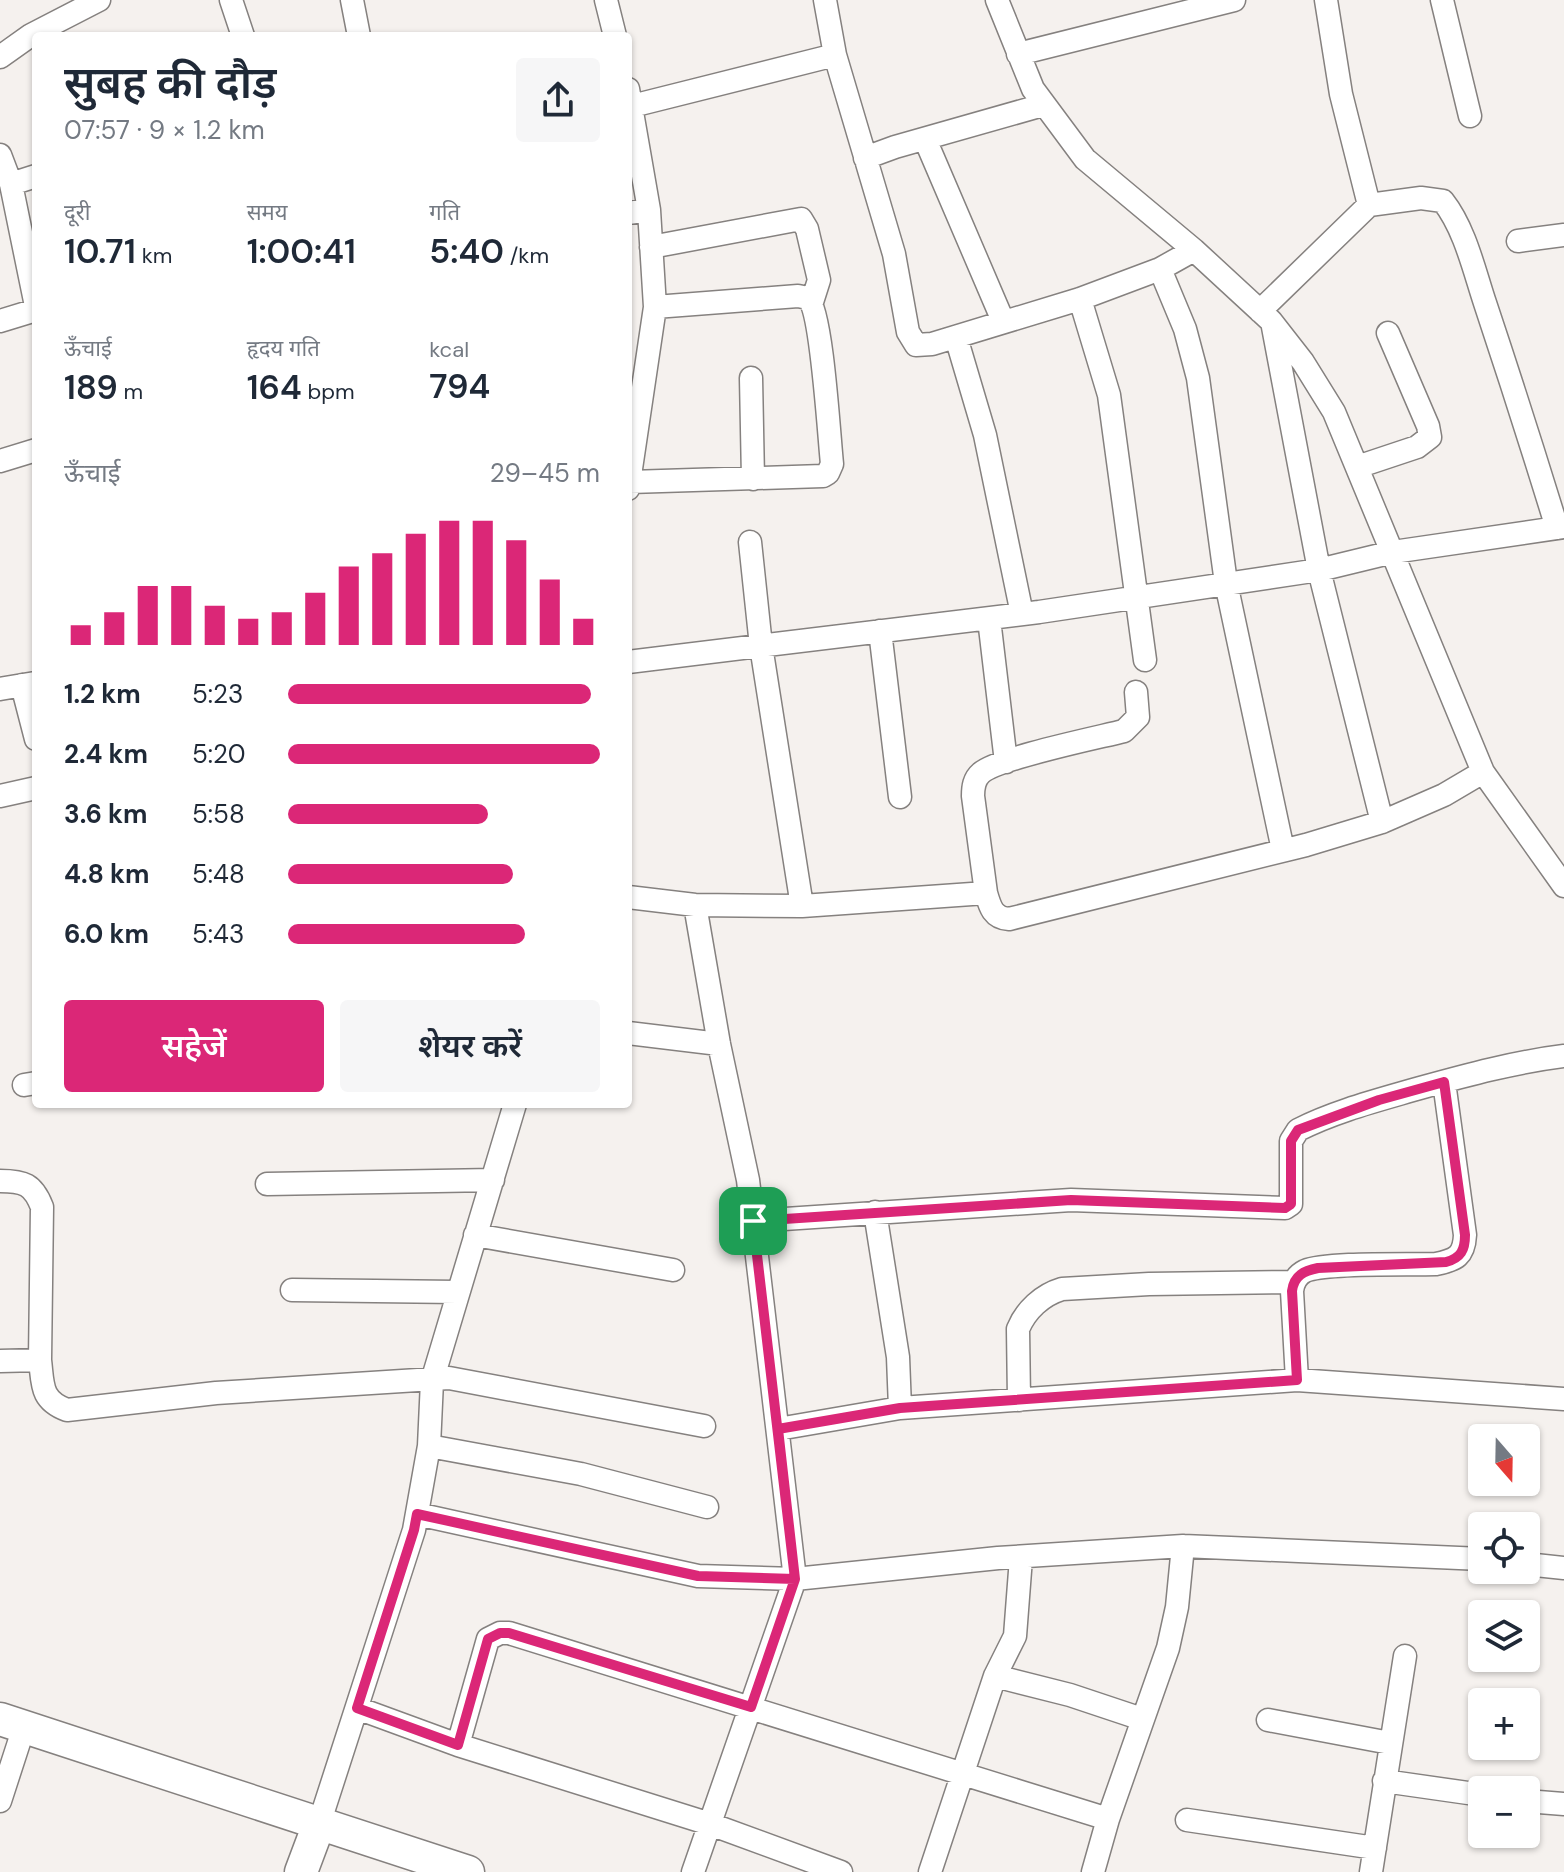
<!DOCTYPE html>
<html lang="hi">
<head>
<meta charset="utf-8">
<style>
	:root { --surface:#fff; --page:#f6f6f7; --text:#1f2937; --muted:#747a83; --accent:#db2777 }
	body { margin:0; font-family:"DM Sans","Noto Sans Devanagari",sans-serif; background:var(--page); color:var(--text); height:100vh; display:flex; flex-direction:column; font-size:30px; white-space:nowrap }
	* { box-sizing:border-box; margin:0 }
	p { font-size:26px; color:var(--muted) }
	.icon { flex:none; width:44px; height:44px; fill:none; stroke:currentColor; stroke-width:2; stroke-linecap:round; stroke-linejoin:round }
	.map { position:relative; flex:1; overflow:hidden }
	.panel { position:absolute; left:32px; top:32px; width:600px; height:1076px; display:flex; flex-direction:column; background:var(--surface); border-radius:8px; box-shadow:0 2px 6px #0004 }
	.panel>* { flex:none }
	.needle { width:52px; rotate:160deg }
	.controls { position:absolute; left:1468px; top:1424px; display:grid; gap:16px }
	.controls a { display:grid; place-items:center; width:72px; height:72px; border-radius:8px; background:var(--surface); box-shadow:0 2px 6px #0004; font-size:40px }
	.pin { position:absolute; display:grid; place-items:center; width:68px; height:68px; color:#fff; margin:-34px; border-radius:16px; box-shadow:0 4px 12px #0006 }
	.round { display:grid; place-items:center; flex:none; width:84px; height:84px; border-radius:8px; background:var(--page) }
	.headline { display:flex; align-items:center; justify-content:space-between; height:136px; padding:0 32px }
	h1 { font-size:44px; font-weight:600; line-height:60px }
	.metrics { display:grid; grid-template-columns:repeat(3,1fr); gap:12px; height:136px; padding:8px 32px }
	.metrics div { display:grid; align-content:center }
	.metrics b { font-size:34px; font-weight:600 }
	.metrics small { font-size:22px; font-weight:400 }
	.metrics p { font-size:22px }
	.chart { height:224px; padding:16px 32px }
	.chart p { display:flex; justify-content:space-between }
	.chart svg { width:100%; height:144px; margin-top:8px; stroke:var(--accent); stroke-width:6 }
	.button { display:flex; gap:16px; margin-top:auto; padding:16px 32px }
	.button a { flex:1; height:92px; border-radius:8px; background:var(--accent); color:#fff; font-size:32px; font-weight:600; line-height:92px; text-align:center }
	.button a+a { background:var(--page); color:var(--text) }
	ul { padding:0 32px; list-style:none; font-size:26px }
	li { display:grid; grid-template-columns:128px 96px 1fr; align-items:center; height:60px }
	li i { height:20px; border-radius:10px; background:var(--accent) }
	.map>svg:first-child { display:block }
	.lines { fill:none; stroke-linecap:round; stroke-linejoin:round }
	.street-casing { stroke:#85817f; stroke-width:25 }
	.secondary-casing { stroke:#85817f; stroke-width:35 }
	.street { stroke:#fff; stroke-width:22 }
	.secondary { stroke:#fff; stroke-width:32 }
	.route-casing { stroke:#fff; stroke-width:16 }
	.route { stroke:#db2777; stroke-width:10 }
</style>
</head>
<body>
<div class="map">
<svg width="1564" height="1872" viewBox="0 0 1564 1872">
	<rect width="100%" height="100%" fill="#f5f1ee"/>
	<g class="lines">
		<defs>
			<path id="street" d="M231,0L243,36
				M352,0L359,36
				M606,0L615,36
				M825,0L835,55L894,254L908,332L916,345L932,344L1080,299L1160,269L1194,250
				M997,0L1033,89L1085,159L1194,250L1271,321L1303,362L1334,412L1483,772L1564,886
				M1326,0L1341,94L1369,205
				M1442,0L1470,116
				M1018,54L1234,0
				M0,57L31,35L99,0
				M628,89L649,210L655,307L628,489
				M632,106L835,55
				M925,139L1003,321
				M0,155L11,184L36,306
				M865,158L895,147L1043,105
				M11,184L36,176
				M628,213L649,210
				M1518,241L1564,235
				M651,247L801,219L807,229L819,280L812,302
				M1160,269L1185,329L1198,378L1226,583L1283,850
				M1080,299L1109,395L1145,660
				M1260,311L1369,205L1421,198L1443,201C1465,229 1474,270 1485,303C1510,378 1534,453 1557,528
				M0,321L36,310
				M1273,327L1319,570L1382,822
				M956,337L985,435L1022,614
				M751,378L753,479
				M0,461L36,450
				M1357,467L1417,447L1430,437L1428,426L1388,333
				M630,482L823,476L828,473L832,464C829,436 822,313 808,298L798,296L655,307
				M750,542L761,646L802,906
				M989,619L1006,762
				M880,631L900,797
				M628,662L1039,612L1319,570L1393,552L1564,527
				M22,685L36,739
				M0,689L35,683
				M1136,692L1138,717L1124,731C1096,738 998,758 981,773C974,779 973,787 973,796L986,893C990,907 993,918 1009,919L1306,845L1382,822L1444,795L1483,772
				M0,796L36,788
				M628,897L695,905L802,906L986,893
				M628,1033L719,1044
				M24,1085L36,1083
				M0,1181C24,1181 33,1184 42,1207L40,1360C43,1384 40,1400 67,1410L216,1393L449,1378L704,1426
				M267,1184L493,1180
				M875,1212L898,1357L900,1408
				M753,1221L1071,1200L1285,1208L1291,1204V1141L1298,1130C1335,1111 1379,1100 1420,1088C1467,1075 1515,1062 1564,1056
				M475,1235L673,1270
				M292,1290L457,1292
				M0,1361L40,1360
				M1297,1380L1292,1291C1293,1282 1297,1275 1305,1271C1327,1262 1408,1265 1436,1264C1456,1260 1464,1256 1465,1235L1444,1082
				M1019,1400L1018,1329C1026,1310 1042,1295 1062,1289L1149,1284L1293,1282
				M778,1429L900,1408L1297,1380L1564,1399
				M429,1446L581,1474L707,1507
				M417,1514L698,1576L795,1579L998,1558L1183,1546L1482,1559
				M1526,1564L1564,1568
				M995,1676L1070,1695L1142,1719
				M357,1708L458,1745L488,1639L500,1633H509L1108,1819
				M1268,1720L1390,1743
				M458,1745L710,1824L841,1872
				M1384,1781L1482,1795
				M0,1801L24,1727
				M1526,1801L1564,1804
				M1187,1820L1375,1848
				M319,1824L414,1530L429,1446L432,1381L515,1104
				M693,1872L795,1579L748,1180L719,1044L695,905
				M930,1872L995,1676L1015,1636L1021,1558
				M1093,1872L1108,1819L1168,1648L1177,1607L1183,1546
				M1371,1872L1405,1656"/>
			<path id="secondary" d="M0,1719L468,1872
				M301,1872L319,1824"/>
		</defs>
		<use href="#street" class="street-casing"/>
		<use href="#secondary" class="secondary-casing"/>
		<use href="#street" class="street"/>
		<use href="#secondary" class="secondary"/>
	</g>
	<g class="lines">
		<defs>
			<path id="route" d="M753,1221L795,1579L698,1576L417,1514L414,1530L357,1708L458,1745L488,1639L500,1633H509L751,1707L795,1579L778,1429L900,1408L1297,1380L1292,1291C1294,1275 1304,1271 1318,1268L1446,1262C1461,1258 1465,1250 1465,1235L1444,1082L1379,1100L1298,1130L1291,1141V1204L1285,1208L1071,1200L753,1221"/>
		</defs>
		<use href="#route" class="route-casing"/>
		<use href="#route" class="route"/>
	</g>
</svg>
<div class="controls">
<a><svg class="needle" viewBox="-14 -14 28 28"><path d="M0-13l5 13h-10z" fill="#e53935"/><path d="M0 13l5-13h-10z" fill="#747a83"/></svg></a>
<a><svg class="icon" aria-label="locate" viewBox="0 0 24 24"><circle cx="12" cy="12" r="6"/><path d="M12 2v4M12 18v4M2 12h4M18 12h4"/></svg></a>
<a><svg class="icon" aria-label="layers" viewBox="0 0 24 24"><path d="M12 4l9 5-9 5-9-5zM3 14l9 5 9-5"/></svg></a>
<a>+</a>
<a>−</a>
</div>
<div class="pin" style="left:753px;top:1221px;background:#1e9e55"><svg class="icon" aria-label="arrive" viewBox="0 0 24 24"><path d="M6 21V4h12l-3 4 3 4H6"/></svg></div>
<section class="panel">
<div class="headline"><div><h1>सुबह की दौड़</h1><p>07:57 · 9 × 1.2 km</p></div><a class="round"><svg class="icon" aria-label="share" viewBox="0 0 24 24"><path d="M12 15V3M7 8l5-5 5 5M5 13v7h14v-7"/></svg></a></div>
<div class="metrics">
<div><p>दूरी</p><b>10.71<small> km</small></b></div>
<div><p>समय</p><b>1:00:41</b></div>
<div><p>गति</p><b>5:40<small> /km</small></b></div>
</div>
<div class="metrics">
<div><p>ऊँचाई</p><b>189<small> m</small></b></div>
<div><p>हृदय गति</p><b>164<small> bpm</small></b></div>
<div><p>kcal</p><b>794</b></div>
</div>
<div class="chart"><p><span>ऊँचाई</span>29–45 m</p>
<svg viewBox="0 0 160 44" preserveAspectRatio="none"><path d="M5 44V38M15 44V34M25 44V26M35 44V26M45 44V32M55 44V36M65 44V34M75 44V28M85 44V20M95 44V16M105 44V10M115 44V6M125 44V6M135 44V12M145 44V24M155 44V36"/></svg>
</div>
<ul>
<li><b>1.2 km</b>5:23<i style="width:97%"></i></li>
<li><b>2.4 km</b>5:20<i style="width:100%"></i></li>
<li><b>3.6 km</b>5:58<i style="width:64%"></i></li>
<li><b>4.8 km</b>5:48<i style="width:72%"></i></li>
<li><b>6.0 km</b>5:43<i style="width:76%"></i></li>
</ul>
<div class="button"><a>सहेजें</a><a>शेयर करें</a></div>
</section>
</div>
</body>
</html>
